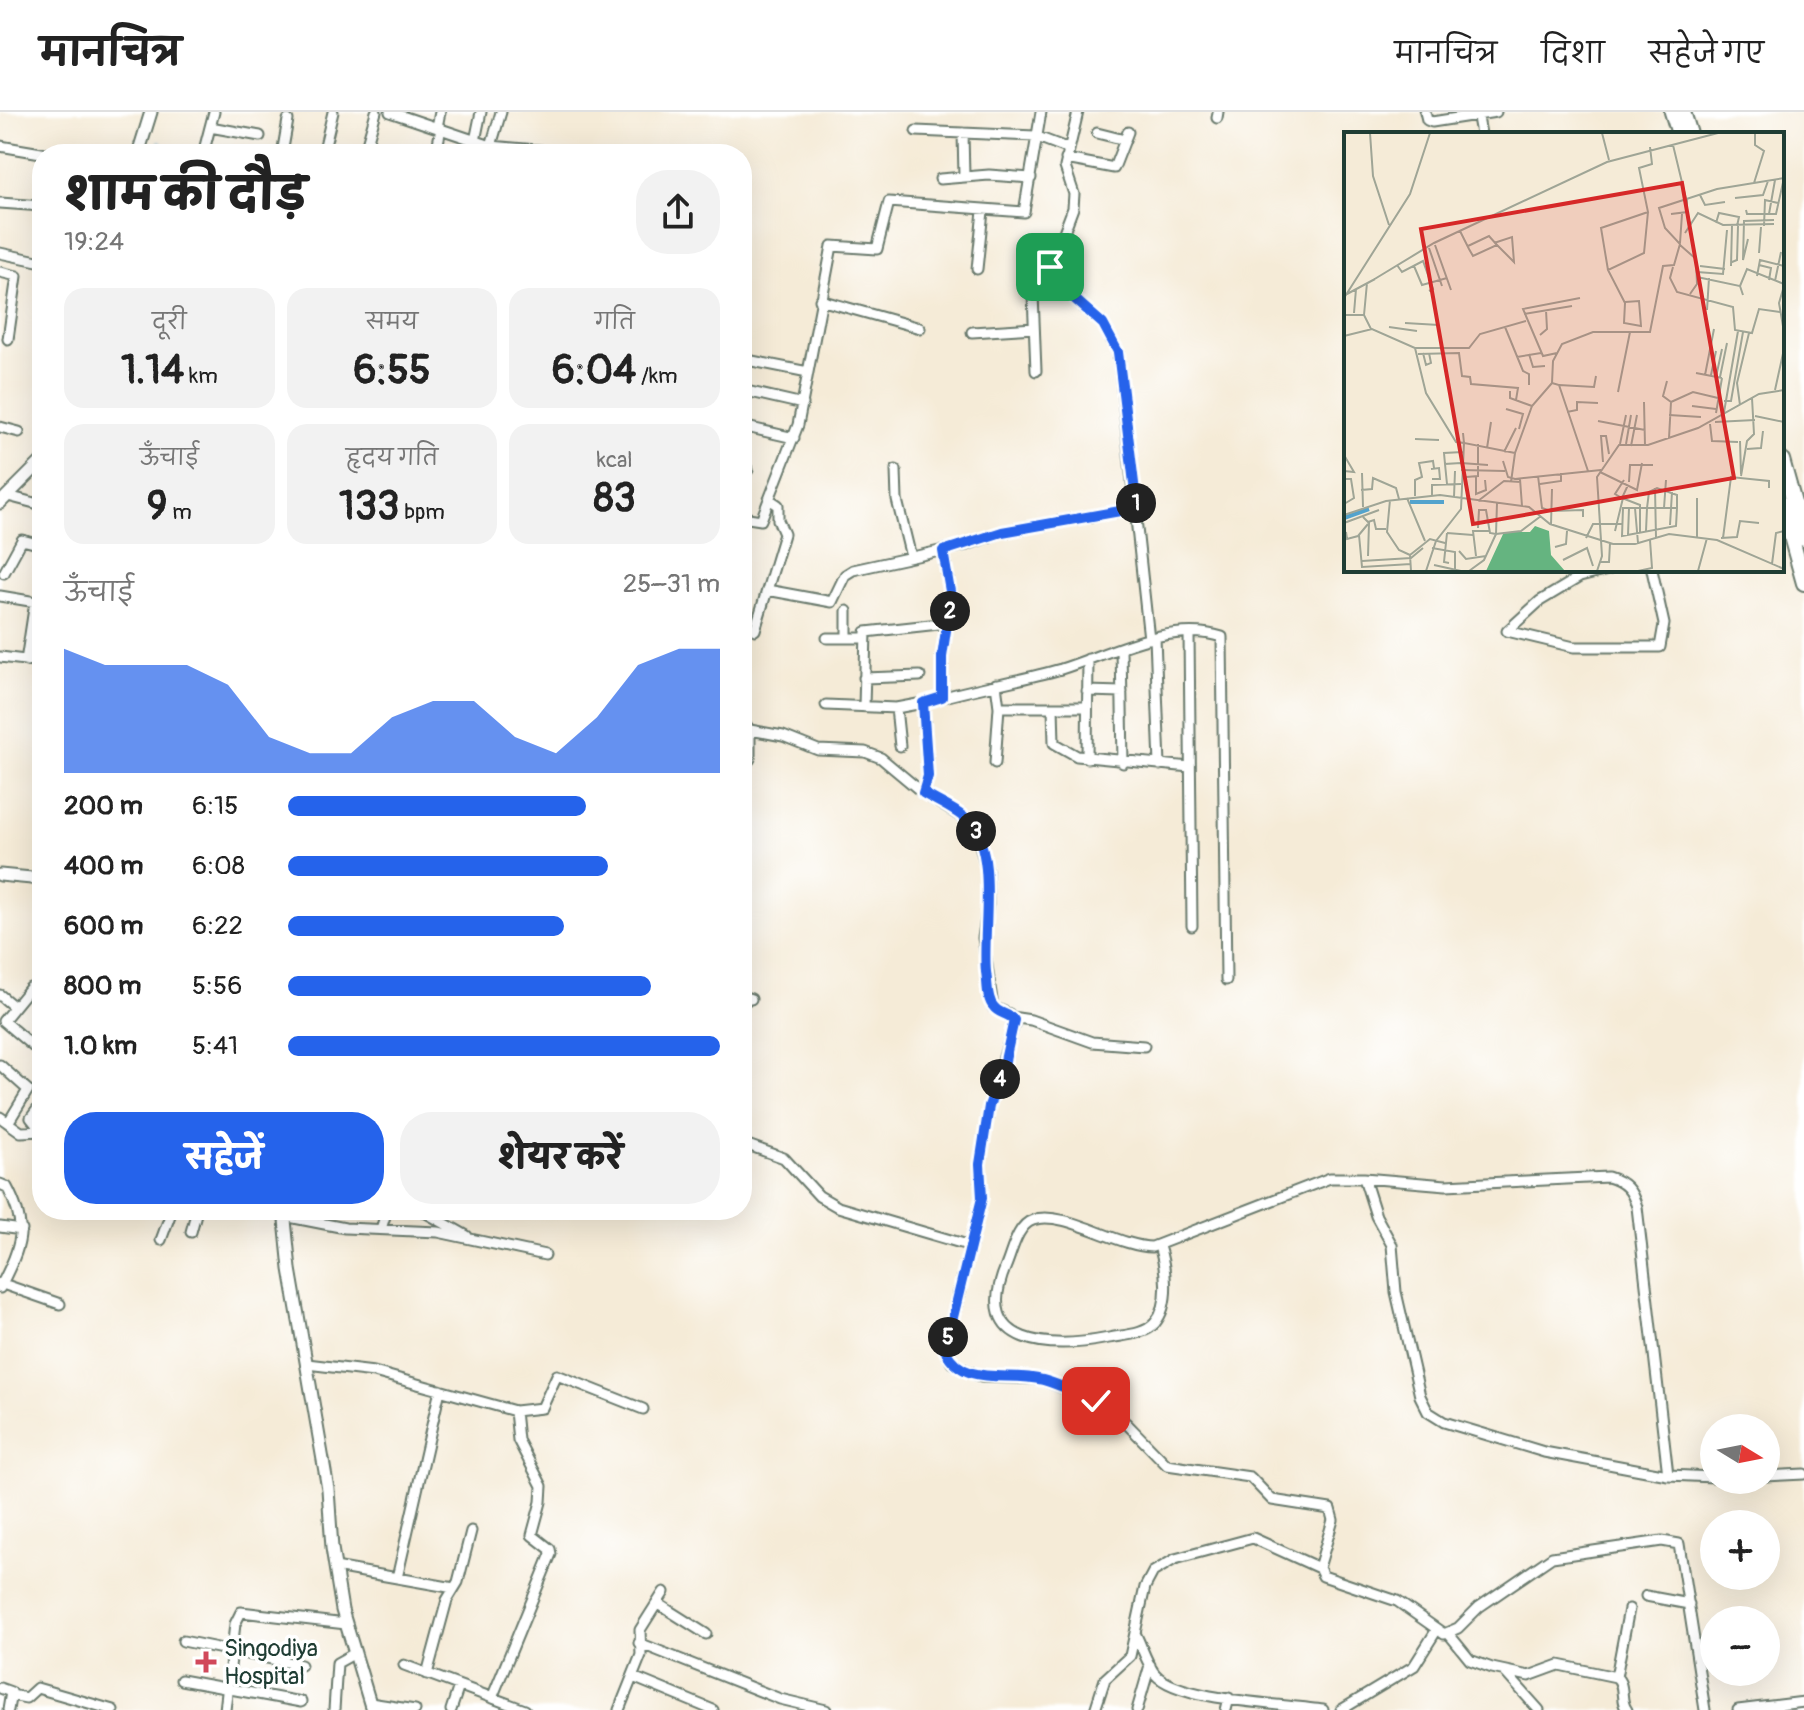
<!DOCTYPE html>
<html lang="hi">
<head>
<meta charset="utf-8">
<style>
	:root { --surface:#fff; --page:#f2f2f2; --text:#222; --muted:#767676; --line:#e0e0e0; --accent:#2563eb }
	body { margin:0; font-family:Pangolin,"Playpen Sans Deva",sans-serif; background:var(--page); color:var(--text); height:100vh; display:flex; flex-direction:column; font-size:30px; white-space:nowrap }
	* { box-sizing:border-box; margin:0 }
	p { font-size:26px; color:var(--muted) }
	.icon { flex:none; width:44px; height:44px; fill:none; stroke:currentColor; stroke-width:2; stroke-linecap:round; stroke-linejoin:round }
	.map { position:relative; flex:1; overflow:hidden }
	.panel { position:absolute; left:32px; top:32px; width:720px; height:1076px; display:flex; flex-direction:column; background:var(--surface); border-radius:32px; box-shadow:0 8px 32px #0002 }
	.panel>* { flex:none }
	.needle { width:52px; rotate:100deg }
	.tools { position:absolute; left:1700px; top:1302px; display:grid; gap:16px }
	.tools a { display:grid; place-items:center; width:80px; height:80px; border-radius:50%; background:var(--surface); box-shadow:0 8px 32px #0002; font-size:40px }
	.pin { position:absolute; display:grid; place-items:center; width:68px; height:68px; color:#fff; margin:-34px; border-radius:16px; box-shadow:0 4px 12px #0006 }
	.km { position:absolute; width:40px; height:40px; margin:-20px; border-radius:50%; background:#222; color:#fff; font-size:22px; line-height:40px; text-align:center }
	.round { display:grid; place-items:center; flex:none; width:84px; height:84px; border-radius:32px; background:var(--page) }
	.overview { display:flex; align-items:center; justify-content:space-between; height:136px; padding:0 32px }
	h1 { font-size:44px; font-weight:800; line-height:60px }
	.figures { display:grid; grid-template-columns:repeat(3,1fr); gap:12px; height:136px; padding:8px 32px }
	.figures div { display:grid; align-content:center; border-radius:20px; background:var(--page); text-align:center }
	.figures b { font-size:40px; font-weight:800 }
	.figures small { font-size:22px; font-weight:400 }
	.figures p { font-size:22px }
	.chart { height:224px; padding:16px 32px }
	.chart p { display:flex; justify-content:space-between }
	.chart svg { width:100%; height:144px; margin-top:8px; fill:var(--accent); opacity:.7 }
	.button { display:flex; gap:16px; margin-top:auto; padding:16px 32px }
	.button a { flex:1; height:92px; border-radius:32px; background:var(--accent); color:#fff; font-size:32px; font-weight:800; line-height:92px; text-align:center }
	.button a+a { background:var(--page); color:var(--text) }
	ul { padding:0 32px; list-style:none; font-size:26px }
	li { display:grid; grid-template-columns:128px 96px 1fr; align-items:center; height:60px }
	li i { height:20px; border-radius:10px; background:var(--accent) }
	header { display:flex; align-items:center; gap:48px; box-sizing:border-box; height:112px; padding:0 40px; background:var(--surface); border-bottom:2px solid var(--line) }
	header strong { font-size:38px }
	nav { display:flex; gap:44px; margin-inline-start:auto; font-size:28px }
	.map>svg:first-child { display:block }
	.lines { fill:none; stroke-linecap:round; stroke-linejoin:round }
	.stream { stroke:#53a3cd; stroke-width:3 }
	.minor-casing { stroke:#6a7a6d; stroke-width:13 }
	.tertiary-casing { stroke:#6a7a6d; stroke-width:15 }
	.primary-casing { stroke:#6a7a6d; stroke-width:18 }
	.minor { stroke:#fff; stroke-width:9 }
	.tertiary { stroke:#fff; stroke-width:11 }
	.primary { stroke:#fff; stroke-width:14 }
	.route-casing { stroke:#fff; stroke-width:16 }
	.route { stroke:#2563eb; stroke-width:10 }
	.poi-dot { fill:#d1495b; stroke:#fff; stroke-width:3 }
	.labels { text-anchor:middle; dominant-baseline:central; stroke-width:7; stroke-linejoin:round; paint-order:stroke }
	.poi-label { font-size:24px; fill:#1f3d34; stroke:#fff; text-anchor:start }
	.inset-river { fill:none; stroke:#53a3cd; stroke-width:4 }
	.inset-road { fill:none; stroke:#9fa596; stroke-width:2 }
	.view { fill:#d62828; fill-opacity:0.15; stroke:#d62828; stroke-width:4 }
	.inset-edge { fill:none; stroke:#1f3d34; stroke-width:4 }
</style>
</head>
<body>
<header>
<strong>मानचित्र</strong>
<nav><a>मानचित्र</a><a>दिशा</a><a>सहेजे गए</a></nav>
</header>
<div class="map">
<svg width="1804" height="1598" viewBox="0 0 1804 1598">
	<rect width="100%" height="100%" fill="#fff"/>
	<filter id="ink" filterUnits="userSpaceOnUse"><feTurbulence type="fractalNoise" baseFrequency=".0125" numOctaves="2"/><feDisplacementMap in="SourceGraphic" scale="16" xChannelSelector="R" yChannelSelector="G"/><feConvolveMatrix kernelMatrix="1 2 1 2 8 2 1 2 1" color-interpolation-filters="sRGB"/></filter>
	<filter id="wash" filterUnits="userSpaceOnUse"><feTurbulence type="fractalNoise" baseFrequency=".006" numOctaves="4" result="noise"/><feDisplacementMap in="SourceGraphic" scale="32" xChannelSelector="R" yChannelSelector="G"/><feGaussianBlur stdDeviation="1.8" result="paint"/><feColorMatrix in="noise" values="0 0 0 0 0 0 0 0 0 0 0 0 0 0 0 0 0 1.4 0 .05"/><feComposite in="paint" operator="in"/></filter>
	<g filter="url(#wash)">
		<rect width="100%" height="100%" fill="#f5ebd7"/>
		<g class="lines">
			<path class="stream" d="M160,30L165,42"/>
		</g>
	</g>
	<g filter="url(#ink)">
		<g class="lines">
			<defs>
				<path id="minor" d="M390,0L491,34L501,0
					M1078,0L1065,55L1074,82L1073,96L1049,160L1055,170L1103,212L1118,240L1149,527
					M1425,0L1427,8L1432,10L1496,0
					M1477,0L1481,22
					M1217,6L1218,0
					M210,15L260,24
					M437,15L440,0
					M916,19L1035,24L1069,37
					M963,21L964,64
					M1097,21L1125,28
					M475,29L481,0
					M0,34L47,42
					M203,42L214,0
					M282,42L288,8
					M323,42L333,0
					M364,42L376,0
					M436,42L441,16
					M490,42L491,34L549,39
					M1066,47L1114,56L1128,20
					M940,67L989,63L1031,66
					M0,91L42,94
					M0,141L42,150
					M977,157L983,99
					M0,160L17,164L8,227
					M820,188L920,216
					M972,220L1034,216
					M742,247L808,260
					M1036,259L1033,182L1050,163
					M742,278L803,292
					M742,314L794,326
					M0,315L19,320
					M742,356L748,358
					M896,358L897,388L911,445
					M8,384L42,393
					M742,405L761,408L798,313L832,134L877,137L889,90L1024,100L1041,0
					M1608,458L1580,465L1540,489L1507,519L1574,535H1660L1664,512L1652,458
					M4,461L22,428L42,433
					M767,478L832,490L845,463L853,458L967,433L1002,420L1137,396
					M0,484L42,491
					M847,499V526
					M755,518L784,422L778,408V393L769,387
					M1189,522L1192,814
					M1155,525L1160,653
					M827,526H865
					M1121,536L1123,651
					M0,545L42,550
					M26,549L35,490
					M864,566L920,564
					M1087,579L1122,580
					M942,585V545L951,485L943,439
					M826,593L896,596L923,591
					M864,595L866,520L948,511
					M999,595H1087
					M1053,595L1054,631L1077,644L1190,655
					M896,596L900,634
					M742,608L750,618L783,624L818,638L865,640L881,646L923,681L967,708L976,719L987,758L988,792L983,826L993,895L1009,902L1014,913L989,994L980,1052L982,1086L945,1238L952,1251L981,1265L1040,1267L1096,1289L1126,1311L1167,1353L1250,1365L1272,1388L1330,1397L1333,1408L1319,1456L1323,1464L1397,1489L1444,1522L1458,1516L1479,1495L1552,1445L1662,1429L1679,1432L1705,1598
					M1087,646L1088,547
					M995,651L999,595L996,572
					M742,656L750,647V618
					M923,681L928,664L923,591C968,577 1015,570 1061,557C1109,542 1170,508 1222,525L1226,868
					M0,883L13,894
					M742,884L751,887
					M42,885L30,876L3,909L42,942
					M1011,905L1031,908L1092,930L1144,934
					M0,953L28,978L8,1011
					M42,991L31,1006L42,1020
					M0,1005L21,1020L42,1019
					M742,1031L784,1046L819,1084L838,1095L971,1134
					M1364,1066L1446,1073L1608,1065C1625,1070 1632,1078 1637,1095L1668,1363L1714,1365
					M0,1072L7,1075C30,1118 20,1135 0,1176
					M421,1098L467,1124
					M284,1104L345,1116L438,1120L545,1143
					M0,1115L22,1118
					M381,1117L387,1098
					M191,1120L197,1098
					M161,1128L172,1098
					M1159,1134C1166,1156 1171,1192 1155,1211C1145,1223 1123,1223 1109,1226C1052,1237 971,1236 1006,1154C1012,1140 1017,1113 1033,1108C1063,1097 1118,1135 1152,1135L1330,1066H1364L1376,1104L1392,1133L1396,1180L1420,1284L1428,1300L1444,1310L1544,1340L1668,1363
					M0,1171L60,1192
					M307,1252L374,1260L515,1299L518,1328L542,1374L541,1390L532,1423L550,1437L551,1442L492,1586
					M515,1299L542,1296L557,1263L643,1297
					M1766,1364L1804,1362
					M335,1455L454,1476
					M397,1466L440,1278
					M1646,1484L1689,1492
					M657,1491L706,1522
					M1448,1521L1470,1548L1492,1556L1529,1564L1559,1553L1616,1565
					M1136,1523C1142,1535 1147,1552 1155,1562C1178,1589 1286,1592 1323,1598
					M183,1529L301,1553
					M639,1531L780,1587L826,1598
					M404,1553L525,1598
					M1504,1559L1539,1598
					M427,1562L447,1488L458,1470L471,1419
					M633,1565L713,1598
					M181,1568L301,1590
					M0,1576L11,1580L8,1598
					M11,1583L26,1586L37,1576L113,1598
					M370,1591L415,1598
					M225,1598L235,1512L241,1500L346,1512
					M334,1598L337,1551L355,1541
					M451,1598L459,1574
					M619,1598L641,1543L640,1518L664,1480
					M1095,1598L1105,1567L1130,1544L1145,1475L1153,1460L1175,1447L1253,1426L1319,1456
					M1137,1598L1150,1553
					M1226,1598L1229,1586
					M1341,1598L1414,1554L1436,1519
					M1627,1598C1619,1589 1626,1573 1616,1565L1629,1497
					M1738,1598L1804,1590"/>
				<path id="tertiary" d="M138,42L151,0
					M0,391L42,349
					M0,763L42,767
					M284,1098L290,1157L328,1377L332,1436L342,1498L372,1598"/>
				<path id="primary" d="M1672,0L1679,22
					M1683,0L1690,22
					M1782,348L1804,427
					M1782,392L1804,471"/>
			</defs>
			<use href="#minor" class="minor-casing"/>
			<use href="#tertiary" class="tertiary-casing"/>
			<use href="#primary" class="primary-casing"/>
			<use href="#minor" class="minor"/>
			<use href="#tertiary" class="tertiary"/>
			<use href="#primary" class="primary"/>
		</g>
	</g>
	<g class="lines" filter="url(#ink)">
		<defs>
			<path id="route" d="M1050,155L1051,166L1103,212L1118,240L1137,396L1002,420L943,439L951,485L942,545V585L923,591L928,664L923,681C938,690 958,698 970,711C998,742 982,819 986,860C988,870 986,887 994,895C999,902 1008,901 1014,908L1004,953L989,994L980,1052L982,1086L945,1238C965,1277 1008,1258 1043,1268C1061,1273 1079,1282 1096,1289"/>
		</defs>
		<use href="#route" class="route-casing"/>
		<use href="#route" class="route"/>
	</g>
	<path class="poi-dot" d="M202 1538h8v8h8v8h-8v8h-8v-8h-8v-8h8z"/>
	<g class="labels">
		<g class="poi-label">
			<text x="224" y="1536">Singodiya<tspan x="224" dy="28">Hospital</tspan></text>
		</g>
	</g>
	<g transform="translate(1344 20)">
		<rect width="440" height="440" fill="#f5ebd7"/>
		<path d="M191,394L205,399L207,423L221,439H142L160,400H186Z" fill="#65b480"/>
		<path class="inset-river" d="M66,370H100M0,386L25,377"/>
		<path class="inset-road" d="M26,1L29,44L45,93M258,1L265,28M329,13L342,67M410,51L420,19L411,13V1M356,63L361,73L381,70M391,66L419,63L424,49M402,78L403,82H432L440,46M327,82L343,80V66M425,82L431,48M399,89L430,88M400,89L399,128L404,107M372,91L375,81L395,85L393,94M420,94L421,68L434,71M116,99L125,117L129,124L153,113L145,104L124,114M341,101L354,81L379,93L430,92M150,111L168,105L170,130L153,113M336,111L338,82M91,113L107,158M336,113L352,127L353,152L346,162M85,116L98,154M415,121L417,95M388,130L393,128L394,94M53,133L58,140L79,129L89,157L85,159M415,133L427,136L425,148M70,134L78,153L103,146M356,134L381,137M387,134L388,93M329,135L326,146L333,160L389,175L391,198L408,201L415,177L436,180M264,138L257,96L304,80L295,36L308,32L306,15M353,140L379,142L383,98M413,144L416,128L440,134M353,145L396,154L399,163M29,148L90,111L263,30L374,1M431,149L437,120M396,154L403,137L440,152M440,154L435,171L440,200M3,162L31,147M0,166L66,62L86,1M281,170L295,169L297,194L280,191L281,171L264,138L300,121L304,80M363,178L365,146M10,181L12,157M180,182L228,174M0,183H20L27,197M20,183L23,151M61,191L95,193M45,195L73,199M161,195L179,239L185,242V253M196,203L203,197L202,178M0,204L28,197L71,216L82,261L112,310L120,311L117,377L92,409L82,439M71,216H125L136,202L182,189M79,221L82,233L87,231L85,221M213,221L199,224L179,177L236,166M74,222L115,221L118,244L126,245L127,252L174,256L172,268M185,222L189,235L201,234M173,225L197,221M352,241L378,246M361,243L370,197M367,243L372,219M372,245L378,217M376,245L383,211M323,249L319,264L327,270M208,251L215,253L244,339M215,253L250,255L252,244M431,258L440,217M166,259V266L188,274M274,260L286,200M380,269H387L399,200M300,270L301,314M396,273L393,251L405,201M348,274L372,277M162,277L179,282L175,297M223,280L233,278V270L254,271M372,281L378,246M325,283L357,285M411,284L440,290M379,286L394,199M254,289L301,298M371,290L411,288M366,292L368,309L394,310M119,301L120,311L171,321M325,306L327,270L349,260L374,266M71,307L95,308M396,309L397,342M276,312L282,283M282,312L287,283M287,314L293,283M143,316L147,290M403,317L417,316L419,299M160,320L172,296M0,323L10,340L0,339M159,329L164,345L171,347L257,338M259,330L257,304H262L265,322M117,331L144,333M101,332L100,321L119,320M87,337L95,336L96,347H88M117,338L161,339M256,340L293,358L298,331M18,341L19,375M194,344L198,376L204,378M397,344L403,309L410,302L408,266M122,345L134,344V312M132,345V362L142,358L141,348M0,347H7L10,366L0,372M176,347L178,374M280,348L271,362L278,366L284,353M167,350L171,321L188,274L208,251L209,229L218,212L249,200H306L319,134L330,133L336,112L321,96L315,76L373,57L440,46M285,350L286,333H309M103,352L101,332L117,331M196,352L217,349V341M311,356L312,406M17,358L28,357L29,346L52,356L55,367M88,363V353L117,352M71,364V348L78,345L75,331L89,329L90,336M110,365L111,339M63,366L81,409M278,366L296,373V400M46,368L43,400L55,418L66,423L67,439M134,369L160,349L177,350M291,376L294,411M320,376L322,348M208,379L239,378V385M0,383L42,369L96,363L185,375L206,392L269,412H291L325,402L373,408L440,437M19,385L25,391L24,424M24,390L30,388L32,397H42M0,391L35,378M207,393L208,357M326,393L328,360M134,396L135,378H142L146,401L152,402L153,371M271,399L279,366M302,399L303,376L305,360L313,356L333,363V376L332,394L278,404L279,376H333M2,400L3,407L14,404L24,392M103,401L100,430L105,431M103,401L129,403M15,403L18,435L67,432M284,403L285,376M353,405V366M242,406L249,392H279M377,406L393,405L396,389L415,391M379,406L387,345L425,349V356M211,415L222,412L223,399M88,416L111,420V437M115,419L122,427L142,424M66,423L86,407L101,411M132,424L129,399H145M219,428L243,416L249,434M18,429L67,426L79,416M257,430H265L266,411M428,432L432,401L440,399M90,433L117,439M125,439L140,428L152,402L177,399L197,384M253,439L258,424L253,345L275,313H304L354,296L415,262L440,258M294,439L308,436L306,408M354,439L363,406"/>
		<path class="view" d="M338,51L390,346L129,392L77,97Z"/>
		<rect width="440" height="440" class="inset-edge"/>
	</g>
</svg>
<div class="tools">
<a><svg class="needle" viewBox="-14 -14 28 28"><path d="M0-13l5 13h-10z" fill="#e53935"/><path d="M0 13l5-13h-10z" fill="#767676"/></svg></a>
<a>+</a>
<a>−</a>
</div>
<div class="pin" style="left:1050px;top:155px;background:#1e9e55"><svg class="icon" aria-label="arrive" viewBox="0 0 24 24"><path d="M6 21V4h12l-3 4 3 4H6"/></svg></div>
<div class="pin" style="left:1096px;top:1289px;background:#d93025"><svg class="icon" aria-label="check" viewBox="0 0 24 24"><path d="M5 12l5 5 9-10"/></svg></div>
<b class="km" style="left:1136px;top:391px">1</b>
<b class="km" style="left:950px;top:499px">2</b>
<b class="km" style="left:976px;top:719px">3</b>
<b class="km" style="left:1000px;top:967px">4</b>
<b class="km" style="left:948px;top:1225px">5</b>
<section class="panel">
<div class="overview"><div><h1>शाम की दौड़</h1><p>19:24</p></div><a class="round"><svg class="icon" aria-label="share" viewBox="0 0 24 24"><path d="M12 15V3M7 8l5-5 5 5M5 13v7h14v-7"/></svg></a></div>
<div class="figures">
<div><p>दूरी</p><b>1.14<small> km</small></b></div>
<div><p>समय</p><b>6:55</b></div>
<div><p>गति</p><b>6:04<small> /km</small></b></div>
</div>
<div class="figures">
<div><p>ऊँचाई</p><b>9<small> m</small></b></div>
<div><p>हृदय गति</p><b>133<small> bpm</small></b></div>
<div><p>kcal</p><b>83</b></div>
</div>
<div class="chart"><p><span>ऊँचाई</span>25–31 m</p>
<svg viewBox="0 0 160 44" preserveAspectRatio="none"><path d="M0 44V6L10 11L20 11L30 11L40 17L50 33L60 38L70 38L80 27L90 22L100 22L110 33L120 38L130 27L140 11L150 6L160 6V44z"/></svg>
</div>
<ul>
<li><b>200 m</b>6:15<i style="width:69%"></i></li>
<li><b>400 m</b>6:08<i style="width:74%"></i></li>
<li><b>600 m</b>6:22<i style="width:64%"></i></li>
<li><b>800 m</b>5:56<i style="width:84%"></i></li>
<li><b>1.0 km</b>5:41<i style="width:100%"></i></li>
</ul>
<div class="button"><a>सहेजें</a><a>शेयर करें</a></div>
</section>
</div>
</body>
</html>
